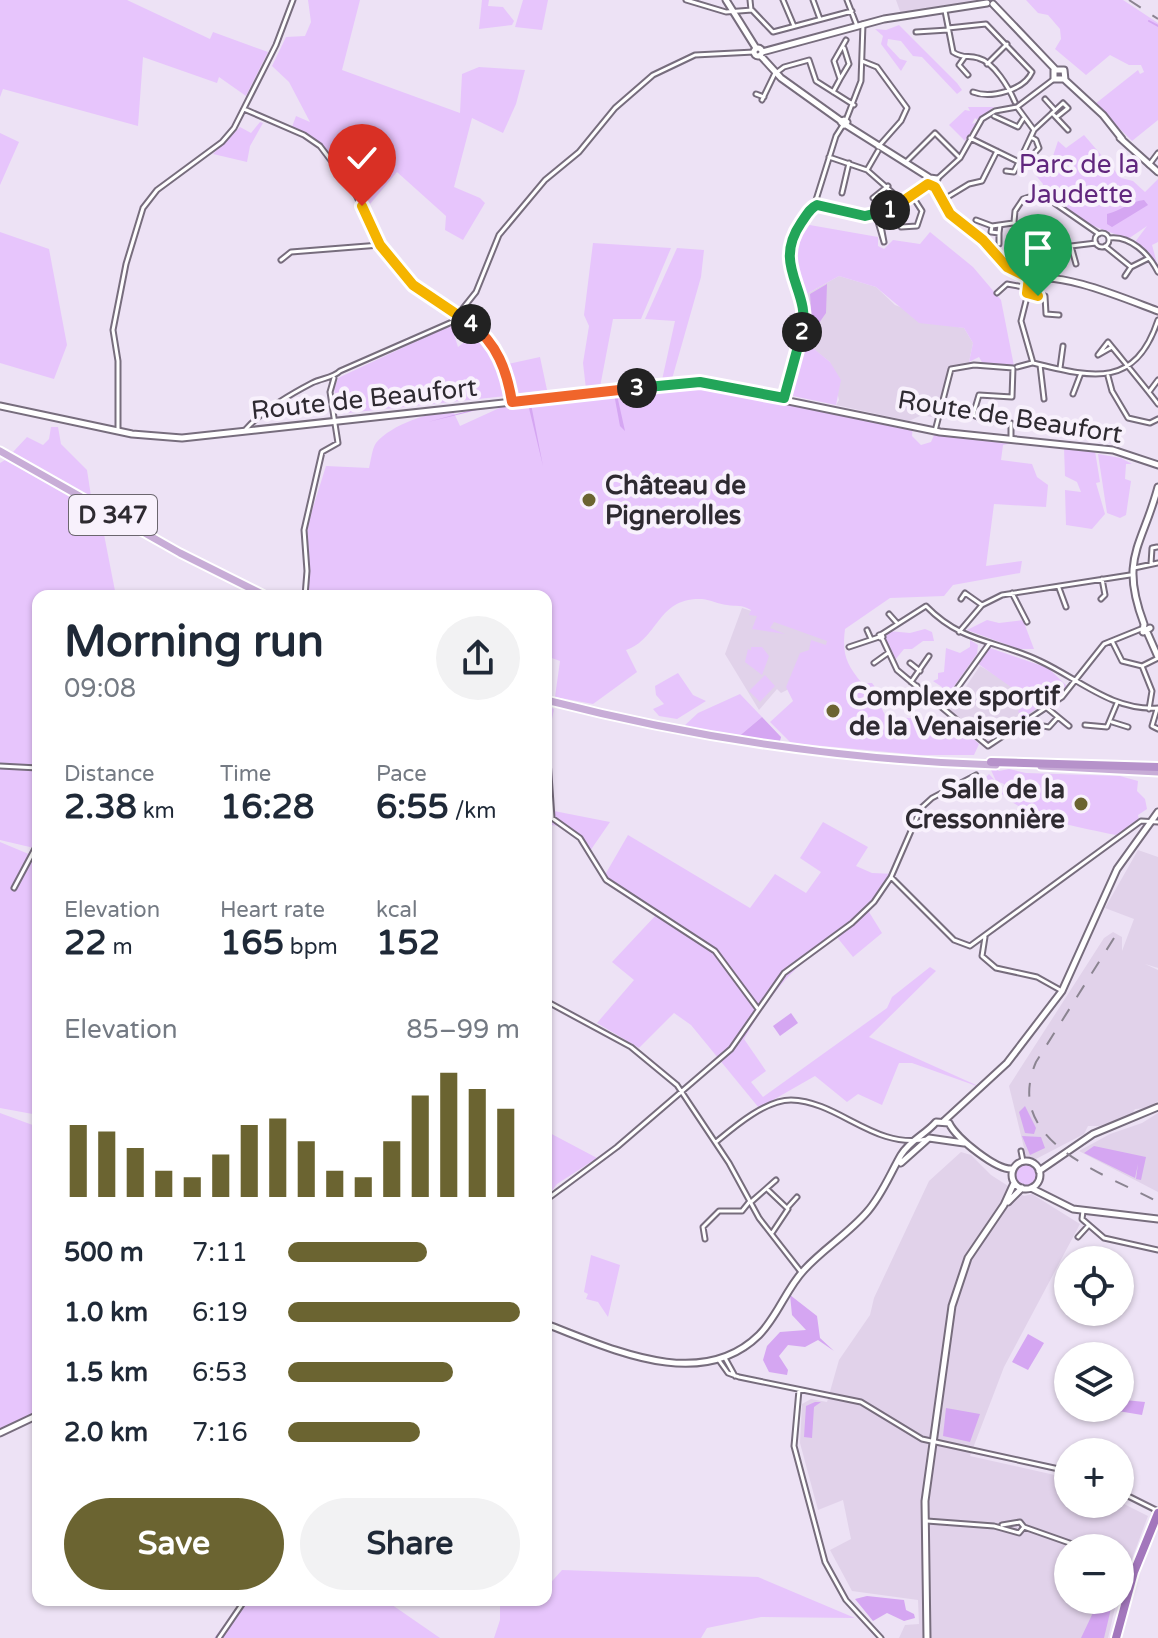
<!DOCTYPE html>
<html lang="en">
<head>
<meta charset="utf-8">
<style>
	:root { --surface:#fff; --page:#f2f2f3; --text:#1f2937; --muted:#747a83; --accent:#6b6431 }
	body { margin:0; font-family:"Varela Round",sans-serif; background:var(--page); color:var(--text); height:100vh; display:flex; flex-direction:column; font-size:30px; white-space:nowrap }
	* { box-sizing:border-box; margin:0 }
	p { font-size:26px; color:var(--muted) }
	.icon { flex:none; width:44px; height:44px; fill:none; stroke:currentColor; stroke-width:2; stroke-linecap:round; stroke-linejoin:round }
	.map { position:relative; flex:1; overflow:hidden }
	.drawer { position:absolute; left:32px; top:590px; width:520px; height:1016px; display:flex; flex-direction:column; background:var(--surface); border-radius:16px; box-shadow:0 2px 6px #0004 }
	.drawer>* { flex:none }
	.fabs { position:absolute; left:1054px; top:1246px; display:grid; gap:16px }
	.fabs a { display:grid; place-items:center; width:80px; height:80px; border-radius:50%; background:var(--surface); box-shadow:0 2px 6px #0004; font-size:40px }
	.pin { position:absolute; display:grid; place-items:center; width:68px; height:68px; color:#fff; margin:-82px -34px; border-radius:50% 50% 50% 0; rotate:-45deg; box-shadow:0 0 8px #0007 }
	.pin .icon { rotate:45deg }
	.km { position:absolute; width:40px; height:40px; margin:-20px; border-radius:50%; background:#222; color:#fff; font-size:22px; line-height:40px; text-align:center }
	.round { display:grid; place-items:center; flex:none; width:84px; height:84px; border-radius:42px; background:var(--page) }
	.overview { display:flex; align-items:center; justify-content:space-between; height:136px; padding:0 32px }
	h1 { font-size:44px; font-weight:700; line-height:60px }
	.metrics { display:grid; grid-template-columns:repeat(3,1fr); gap:12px; height:136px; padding:8px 32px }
	.metrics div { display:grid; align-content:center }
	.metrics b { font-size:34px; font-weight:700 }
	.metrics small { font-size:22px; font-weight:400 }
	.metrics p { font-size:22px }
	.chart { height:224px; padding:16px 32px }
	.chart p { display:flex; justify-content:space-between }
	.chart svg { width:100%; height:144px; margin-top:8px; stroke:var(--accent); stroke-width:6 }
	.button { display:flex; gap:16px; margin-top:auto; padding:16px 32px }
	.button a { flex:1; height:92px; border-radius:48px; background:var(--accent); color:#fff; font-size:32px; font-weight:700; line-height:92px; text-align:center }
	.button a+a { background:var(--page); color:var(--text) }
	ul { padding:0 32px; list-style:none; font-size:26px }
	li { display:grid; grid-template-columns:128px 96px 1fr; align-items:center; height:60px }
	li i { height:20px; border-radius:10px; background:var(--accent) }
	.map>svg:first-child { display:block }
	.built { fill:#e1d2ea }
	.green { fill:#e7c5fc }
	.water { fill:#d5a6f2 }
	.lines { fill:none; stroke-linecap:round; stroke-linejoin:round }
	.stream { stroke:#d5a6f2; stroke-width:2 }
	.minor-casing { stroke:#776d7d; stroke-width:7 }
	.tertiary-casing { stroke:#776d7d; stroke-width:9 }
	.primary-casing { stroke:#fff; stroke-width:11 }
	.trunk-casing { stroke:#fff; stroke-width:12 }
	.motorway-casing { stroke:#fff; stroke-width:12 }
	.minor { stroke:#fff; stroke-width:3 }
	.tertiary { stroke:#fff; stroke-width:5 }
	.primary { stroke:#c8add7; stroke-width:7 }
	.trunk { stroke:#b692ca; stroke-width:8 }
	.motorway { stroke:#a377bc; stroke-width:8 }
	.rail { stroke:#8b8491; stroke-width:2; stroke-dasharray:14 14; stroke-linecap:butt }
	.split-1-casing { stroke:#fff; stroke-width:16 }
	.split-2-casing { stroke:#fff; stroke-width:16 }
	.split-3-casing { stroke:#fff; stroke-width:16 }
	.split-4-casing { stroke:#fff; stroke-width:16 }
	.split-5-casing { stroke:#fff; stroke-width:16 }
	.split-1 { stroke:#f5b400; stroke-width:10 }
	.split-2 { stroke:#22a559; stroke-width:10 }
	.split-3 { stroke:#22a559; stroke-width:10 }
	.split-4 { stroke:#f0652b; stroke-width:10 }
	.split-5 { stroke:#f5b400; stroke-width:10 }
	.poi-dot { fill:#6b6431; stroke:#f8f1fc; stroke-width:3 }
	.labels { text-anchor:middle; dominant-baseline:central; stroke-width:8; stroke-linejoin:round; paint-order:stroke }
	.shield { fill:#f8f1fc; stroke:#6b666e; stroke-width:2 }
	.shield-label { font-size:24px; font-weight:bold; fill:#2e2a31 }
	.park-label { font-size:26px; fill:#61277e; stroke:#f8f1fc }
	.street-label { font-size:26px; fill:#2e2a31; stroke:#f8f1fc }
	.poi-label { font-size:26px; font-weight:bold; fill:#2e2a31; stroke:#f8f1fc; text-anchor:start }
</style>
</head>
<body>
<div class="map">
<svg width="1158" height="1638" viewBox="0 0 1158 1638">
	<rect width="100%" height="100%" fill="#ede2f5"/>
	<path class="built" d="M896,0H985L901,14Z
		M839,276L876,287L895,305L946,325L964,328L973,343L969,362L953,365L936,418L922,415L909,421L836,405L839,400L830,362L807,344L812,324L803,296Z
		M742,608L832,637L829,646L806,671L787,690L781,693L777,689L759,710L725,654Z
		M980,666L1014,686L1047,702L991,741L985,740L950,710Z
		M1138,850L1158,857V968L1145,964L1158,970V1101L1147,1108L1135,1109L1131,1116L1099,1126H1088L1084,1134L1036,1159L1026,1156L1009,1086L1104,938L1113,932L1122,937V951L1134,919L1105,908Z
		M1158,1113V1192L1079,1151L1110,1134L1142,1123Z
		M961,1152L971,1155L991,1175L1024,1196L1032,1194L1080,1224L1004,1367L970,1456L1068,1478V1504L1120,1502L1148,1516L1120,1591V1548H1068V1600H1117L1108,1638H899L905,1625L919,1624L918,1600L852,1591L830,1550L851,1539L843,1500L818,1510L800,1443L802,1404L811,1399L827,1402L839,1360L870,1315L874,1298L929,1181Z"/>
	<path class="green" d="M0,0H127L210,39L213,32L268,52L246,96L219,77L217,83L143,57L138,126L3,89L0,97Z
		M308,0H360L342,70L460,113L462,74L479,67L525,70L516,104L503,133L472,118L454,187L480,198L485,203L463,240L445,230L446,216L397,172L365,210C346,173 330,146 292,127L296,116L310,122L289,82L272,66L286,37L305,36L311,22Z
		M482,0H489L488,6L503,7L514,21L512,25L479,29Z
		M523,0H548L542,30L515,27Z
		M1026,0H1123L1158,23V120L1132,141L1095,104L1138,70L1140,74L1144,72L1141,65H1129L1110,55L1086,75L1055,49L1061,39L1060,29L1048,15L1038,13Z
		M899,25L957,83L962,90L957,94L922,57L913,56L901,41L888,39L887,45L900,59L907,61L901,71L881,44L883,36L875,29L886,30Z
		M968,107H994L978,120L975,118L972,124L977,122L965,141L949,125L965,110L970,111Z
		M260,122L263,123L250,146L247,162L213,154L240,127L251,133Z
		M0,133L19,142L0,185Z
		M1084,135L1121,178L1133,181L1145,192L1158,179V242L1152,245L1158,267L1135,242L1147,226L1128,239L1083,222L1041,193L1043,184L1033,172L1053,156L1058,141L1066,148Z
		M804,224L878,237V246L884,249L893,240L920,244L930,232L973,267L1001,300L1014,366L983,364L979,357L969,362L973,343L964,328L919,323L876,287L839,276L803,296L792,255Z
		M0,232L49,249L67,345L54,379L0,363Z
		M593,243L671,248L641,319H613L600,387L586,389L583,363L589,326L584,315Z
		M677,248L704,250L701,277L672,379L662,380L675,321L645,319Z
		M808,311L813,332L808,344L830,362L841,380L836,405L788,395Z
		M451,325L458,347L477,332L493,354L506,396L338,414L334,389L338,378Z
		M540,357L547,390L516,394L508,364Z
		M697,384L913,426L912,436L921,445L931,442L935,433L1016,442L1003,445L1001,460L1032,464L1037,477L1048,485L1046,507L994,504L986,566L1022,561L1020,573L953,585L944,596L890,598L845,629C842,654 846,664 862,683H872L881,695L880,705L886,717L932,719L935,737L948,723L958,729L961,726L979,744L974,755H920L791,743L770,722L793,701L786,687L800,653L809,650L811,640L826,645L827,641L774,622L770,628L785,634L752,629L757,616L749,615L751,610C741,604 737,607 727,605C718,604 711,600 702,599C657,597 659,639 626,650L637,672L593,704L555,697L560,661L546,656V596H320L308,591L305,533L326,466L369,468C371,460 372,449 376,443C392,424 430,412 453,411L460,426L506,405Z
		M51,427H58L61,444L87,470L91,496L13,452L27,437L43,445L49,439Z
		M1064,448L1095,451L1100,482L1096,483L1105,514L1092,529L1066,525L1065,490L1081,492L1077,482L1065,476Z
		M1098,454L1121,458L1132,464H1126L1125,479L1131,481L1126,515L1120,518L1107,513Z
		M5,460L100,514L116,596H38V1115L0,1108V842L31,855L34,848L0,840V463Z
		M987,620L999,623L1023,620L1034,649H1019L967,630Z
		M925,629L932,632L934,641H923L912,649H904L895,660L885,638L889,631L910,633Z
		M970,640L978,645L977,654L943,702L942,687L933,681L938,679V673L944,672L946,648L960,653L970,647Z
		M751,647H762L769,656L762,675L745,662L748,649L752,651L751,662Z
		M990,648L1048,668L1067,686L1022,719L1018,711L1024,705L1034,706L1037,699L1026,691L1011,687L977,663Z
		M678,673L693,695L706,701L677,719L659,716L653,709L664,704L656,695L655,686Z
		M765,675L775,686L760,702L749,691Z
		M740,694L762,717L737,738L684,726L698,713Z
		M546,706L554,709L550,730L554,811L610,822L590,851C580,835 566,824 546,825Z
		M995,768L999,771L1009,769L1026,773L1120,776L1138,781L1137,791L1145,799L1147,809L1138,815L1139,820L1116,835C1065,824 1018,819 986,777L989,774L1003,789L1004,784L996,781L991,770Z
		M823,822L868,847L856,866L872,873L895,874L869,912L882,933L853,957L836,936C792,968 771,992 744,1039L766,1071L751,1082L763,1097L887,1008L892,997L930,967L936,971L869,1037L985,1089L912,1063H899L882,1105L858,1094L847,1102L815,1076L759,1108L691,1025L674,1013L639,1048L597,1023L634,980L612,962L656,915L602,880L628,835L750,908L775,874L806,893L821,872L800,858Z
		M0,1113L38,1127V1412L0,1430Z
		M546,1131L597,1158L557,1184L546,1198Z
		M1014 1175a11 11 0 1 1 22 0a11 11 0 1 1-22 0Z
		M591,1255L620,1265L608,1317L598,1302L586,1299L588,1294L584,1292Z
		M562,1570L758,1577L855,1618L761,1617L707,1628L701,1638H494L500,1620V1600H546V1588Z
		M244,1600H385L440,1638H214Z"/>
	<path class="water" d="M1144,200L1148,205L1112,227L1107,224V214C1121,211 1128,202 1144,200Z
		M827,284L826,313L819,323L812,322L810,294Z
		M614,393L617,395L625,431L620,426L614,394L531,404L543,466L528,404L477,410L428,422L475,409Z
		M762,717L781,737L780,741L737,738Z
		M791,1013L798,1023L780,1036L773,1026Z
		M1025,1106L1036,1128L1034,1134L1025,1133L1019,1112Z
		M1022,1136L1041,1137L1045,1148L1030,1155Z
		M1094,1146L1146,1157L1141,1180L1136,1179L1138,1164L1135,1178L1084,1153Z
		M790,1295L817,1316L820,1338L834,1351L818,1340L805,1347L788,1345L779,1356L788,1370L787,1375L769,1372L763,1360L767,1346L780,1332L806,1330L792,1315Z
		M1028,1334L1044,1343L1028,1370L1012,1362Z
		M1125,1400L1145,1402L1142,1415L1118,1411Z
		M815,1402H821L814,1407L812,1438L804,1437L806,1406Z
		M946,1408L980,1414L970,1442L943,1436Z
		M867,1596L904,1600L906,1610L914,1614L915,1618L904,1621L887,1613L873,1621L855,1599Z
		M1099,1600H1113L1104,1638H1081Z"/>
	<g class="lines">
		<path class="stream" d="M1149,21L1158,26"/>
		<defs>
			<path id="minor" d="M686,0L726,12L752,10L773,32L852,11
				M750,0L751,10
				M783,0L794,26
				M813,0L820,19
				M847,0L857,26
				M945,11L953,52C963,59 968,55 978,58C994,62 1009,88 1015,102
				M948,28L986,24L1032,72C1024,90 991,99 973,92
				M916,32L948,30
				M964,58L959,65L968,75
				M862,61L877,67L907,108L901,121L878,147
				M987,64L1007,44
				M776,73L784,67L809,60L816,81L854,105
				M840,79L849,64L844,48
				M833,92L840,79L834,61L846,40
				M756,94L764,97
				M1045,99L1055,110
				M762,100L775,73
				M244,109L304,135L320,146L354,191L380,245L413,285L460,314L490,340L502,364L512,402
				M1052,113L1068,130
				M994,116L1018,127L1023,119
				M1058,116L1068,108L1063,103
				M846,120L861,81L863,24
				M1034,130L1063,103
				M970,138L1019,162L1034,130L1017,107
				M1024,155L1031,157L1039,148L1036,140L1031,137
				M829,157L867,170L901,200
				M907,161L935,133L960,158
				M1149,165L1158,153
				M867,170L878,151
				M1006,171L1014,172L1019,162
				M937,179L960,158L982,119L995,111L1017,107L1054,79
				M842,193L849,163
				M873,198L888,186
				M941,201L969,184L982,181L997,151
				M815,203L836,136L843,125
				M817,205C875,223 879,215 927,185
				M890,211L901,227L917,226L922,211L911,194
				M876,215L884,242
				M879,215L884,242
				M976,220L992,226
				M1000,225L999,233L991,232L992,226L1013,223
				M999,233V244
				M1095 240a7 7 0 1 1 14 0a7 7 0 1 1-14 0Z
				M1109,238C1130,235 1149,254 1158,272
				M1071,246L1076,264
				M1105,246L1131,267L1149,258
				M281,260L291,252L380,245
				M1035,260L1071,246L1096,243
				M1033,275L1034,260L1014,222L1015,211L1023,199L1035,195L1047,198L1099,234
				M1125,276L1131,267
				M1031,281L1021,321L1033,363C1091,377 1135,390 1158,320
				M997,293L1007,284L1029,288
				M1027,293L1045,296L1046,314L1059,315
				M1112,347L1098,355L1108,342C1125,363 1142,383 1158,404
				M1040,365L1044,399
				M1017,367L1032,363
				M1060,368L1063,346
				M1108,376L1112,391L1128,418L1150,423L1158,419
				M1149,392L1158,380
				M1073,394L1081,373
				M784,398L805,318L790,271L789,252L795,232L814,206
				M246,429C263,410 289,395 312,383C322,378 333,378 340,371L452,322L476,292L499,235L545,180L579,152L615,108L653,75L695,55L754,52
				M118,431V361L113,330L126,264L143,208L157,190L222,142L234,128L276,45L293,0
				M935,431L951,369L974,365L1013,368L1012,397L979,395L973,415L987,421L1011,423V439
				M1151,564L1152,548L1157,547
				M1134,568L1158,563
				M1059,588L1066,607
				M1012,593L1027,622
				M305,596L307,571L304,530L322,452L338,443L330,392L334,378
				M961,599L965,593L982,605
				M1101,599L1105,595L1102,579
				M889,614L897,623
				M867,630L871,639
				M959,632L982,605L1002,595L1130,575
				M882,634L926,606C963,644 997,640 1040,661C1079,679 1112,711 1158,708
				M882,634L883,637L880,638L879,635Z
				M882,638L897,670L988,746L1062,697L1104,644L1141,629
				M1112,641L1122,661L1142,666L1152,691L1149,709
				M849,647L879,637
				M874,663L888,653
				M910,663L920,671
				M1142,666L1158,658
				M911,682L929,656
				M896,697L904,702L917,686
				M943,708L989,644
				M1047,708L1069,726
				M1157,709L1152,726L1158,729
				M1112,722L1128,727
				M1085,725L1107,727L1117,703
				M1043,726L1049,727L1058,717
				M546,731L552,818L580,838L606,880L715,951L758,1009
				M0,766L38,768
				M891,877L954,940L970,946L1141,821L1158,822
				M14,888L38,843
				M985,937L982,956L996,968L1037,977L1062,991
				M546,1001L631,1047L677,1085L729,1163L759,1218L801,1272
				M716,1142C734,1127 765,1100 791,1100C839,1101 874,1150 927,1139
				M1021,1151L1023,1161
				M767,1189L788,1209L772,1233
				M546,1200L617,1147L731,1049L784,973L852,923L874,902L891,877L921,808L932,798L976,775
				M751,1202L776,1180
				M788,1207L797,1197
				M1083,1211L1082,1219L1104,1238L1158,1250
				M1078,1237L1088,1226
				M705,1239L703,1227L719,1211H742L750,1201
				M725,1358L735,1376
				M718,1359L728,1373L739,1377L861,1402L922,1439L1068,1471
				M799,1390L794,1446L825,1562L846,1600L881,1638
				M1120,1492L1158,1511
				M927,1521L994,1526L1019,1533L1024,1527
				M1002,1525L1020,1522L1024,1527L1078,1546
				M219,1638L245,1600"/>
			<path id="tertiary" d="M726,0L756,48
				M993,4L1055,69
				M754 52a4 4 0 1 1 8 0a4 4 0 1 1-8 0Z
				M762,52L884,19L987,3
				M760,55L781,78L841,121
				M1064,79H1054V70H1064L1065,80L1103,115L1122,139
				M844,120L847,122L844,125L841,122Z
				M846,125L930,178
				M1120,138L1158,172
				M935,187L937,179L930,178L928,184L935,187L950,214L983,240L1007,267L1032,282C1052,267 1133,302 1158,311
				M0,406L132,434L182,438L695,382L940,432L1113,450L1158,465
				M1144,624C1119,558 1142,547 1158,487
				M1144,624L1143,632L1150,628
				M1147,632L1158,657
				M944,1121L1007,1063L1062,991L1117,869L1158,812
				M1012 1175a14 14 0 1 1 28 0a14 14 0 1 1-28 0Z
				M901,1163L929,1138L964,1143
				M1039,1171L1093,1134L1158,1107
				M1031,1188L1073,1209L1158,1219
				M1008,1202L1022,1188
				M546,1324C610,1348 700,1393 759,1335C778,1316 786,1289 804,1270C823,1249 848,1234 867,1212C882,1195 890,1174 901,1155C910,1140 926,1134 936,1122L949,1123C956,1138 997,1171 1013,1169
				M0,1433L38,1415
				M927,1638L925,1501L952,1306L968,1258L1004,1205L1014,1183"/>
			<path id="primary" d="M0,451L180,553L266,596
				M546,700C694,738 843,760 996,765
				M1041,766L1158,772"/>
			<path id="trunk" d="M991,762L1158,767"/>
			<path id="motorway" d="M1116,1638L1134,1572L1158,1513"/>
		</defs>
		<use href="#minor" class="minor-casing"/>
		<use href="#tertiary" class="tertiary-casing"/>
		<use href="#primary" class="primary-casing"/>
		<use href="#trunk" class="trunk-casing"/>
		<use href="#motorway" class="motorway-casing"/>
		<use href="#minor" class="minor"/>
		<use href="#tertiary" class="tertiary"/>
		<use href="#primary" class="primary"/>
		<use href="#trunk" class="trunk"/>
		<use href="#motorway" class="motorway"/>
		<path class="rail" d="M1129,0L1158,19
			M1114,938L1036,1062C1002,1142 1104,1173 1158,1202"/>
	</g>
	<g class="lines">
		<defs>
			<path id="split-1" d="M890,210L928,184L935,187L950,214L983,240L1007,267L1029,278L1027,293L1038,296"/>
			<path id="split-2" d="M802,332C812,290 771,267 801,223C806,216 810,208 817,205L865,216L890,210"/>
			<path id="split-3" d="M637,388L700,382L784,398L802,332"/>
			<path id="split-4" d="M471,324C497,343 507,371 512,402L637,388"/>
			<path id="split-5" d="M362,206L380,245L413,285L471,324"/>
		</defs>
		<use href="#split-1" class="split-1-casing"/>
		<use href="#split-2" class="split-2-casing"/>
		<use href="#split-3" class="split-3-casing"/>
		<use href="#split-4" class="split-4-casing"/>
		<use href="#split-5" class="split-5-casing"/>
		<use href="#split-1" class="split-1"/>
		<use href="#split-2" class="split-2"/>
		<use href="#split-3" class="split-3"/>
		<use href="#split-4" class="split-4"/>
		<use href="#split-5" class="split-5"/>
	</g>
	<g class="poi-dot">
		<circle cx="589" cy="500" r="8"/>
		<circle cx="833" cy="711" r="8"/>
		<circle cx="1081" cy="804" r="8"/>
	</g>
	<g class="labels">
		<rect class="shield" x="69" y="495" width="88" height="40" rx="6"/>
		<g class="shield-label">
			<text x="113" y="515">D 347</text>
		</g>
		<g class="park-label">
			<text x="1079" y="164">Parc de la<tspan x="1079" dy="30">Jaudette</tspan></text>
		</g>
		<g class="street-label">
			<text transform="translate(364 399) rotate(-6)">Route de Beaufort</text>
			<text transform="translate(1010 417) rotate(9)">Route de Beaufort</text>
		</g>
		<g class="poi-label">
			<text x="605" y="485">Château de<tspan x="605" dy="30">Pignerolles</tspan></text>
			<text x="849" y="696">Complexe sportif<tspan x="849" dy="30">de la Venaiserie</tspan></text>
			<text x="1065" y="789" text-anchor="end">Salle de la<tspan x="1065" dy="30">Cressonnière</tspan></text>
		</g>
	</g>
</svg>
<div class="fabs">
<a><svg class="icon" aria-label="locate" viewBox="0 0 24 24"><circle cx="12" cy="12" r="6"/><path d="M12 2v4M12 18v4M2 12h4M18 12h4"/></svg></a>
<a><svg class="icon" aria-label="layers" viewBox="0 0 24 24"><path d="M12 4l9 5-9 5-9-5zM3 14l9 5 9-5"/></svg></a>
<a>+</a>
<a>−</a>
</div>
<div class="pin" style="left:1038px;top:296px;background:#1e9e55"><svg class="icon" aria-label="arrive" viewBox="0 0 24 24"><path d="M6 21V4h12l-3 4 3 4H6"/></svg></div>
<div class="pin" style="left:362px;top:206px;background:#d93025"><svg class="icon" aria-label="check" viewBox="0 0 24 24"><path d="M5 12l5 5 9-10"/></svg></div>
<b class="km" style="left:890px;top:210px">1</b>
<b class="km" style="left:802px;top:332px">2</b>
<b class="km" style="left:637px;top:388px">3</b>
<b class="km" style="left:471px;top:324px">4</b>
<section class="drawer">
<div class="overview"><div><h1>Morning run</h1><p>09:08</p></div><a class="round"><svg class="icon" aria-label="share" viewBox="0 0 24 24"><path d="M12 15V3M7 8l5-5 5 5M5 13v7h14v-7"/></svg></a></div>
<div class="metrics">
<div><p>Distance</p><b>2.38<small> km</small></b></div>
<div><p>Time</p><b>16:28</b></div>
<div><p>Pace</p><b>6:55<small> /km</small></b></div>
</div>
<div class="metrics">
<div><p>Elevation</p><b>22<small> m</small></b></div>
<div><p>Heart rate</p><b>165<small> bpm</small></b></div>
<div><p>kcal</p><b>152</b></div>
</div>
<div class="chart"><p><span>Elevation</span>85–99 m</p>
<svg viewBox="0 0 160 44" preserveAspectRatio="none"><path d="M5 44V22M15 44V24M25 44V29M35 44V36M45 44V38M55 44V31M65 44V22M75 44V20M85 44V27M95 44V36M105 44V38M115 44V27M125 44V13M135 44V6M145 44V11M155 44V17"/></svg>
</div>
<ul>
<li><b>500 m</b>7:11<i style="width:60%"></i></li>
<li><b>1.0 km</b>6:19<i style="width:100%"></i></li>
<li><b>1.5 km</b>6:53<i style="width:71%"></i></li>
<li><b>2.0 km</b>7:16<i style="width:57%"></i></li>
</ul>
<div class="button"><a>Save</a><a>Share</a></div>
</section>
</div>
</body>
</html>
